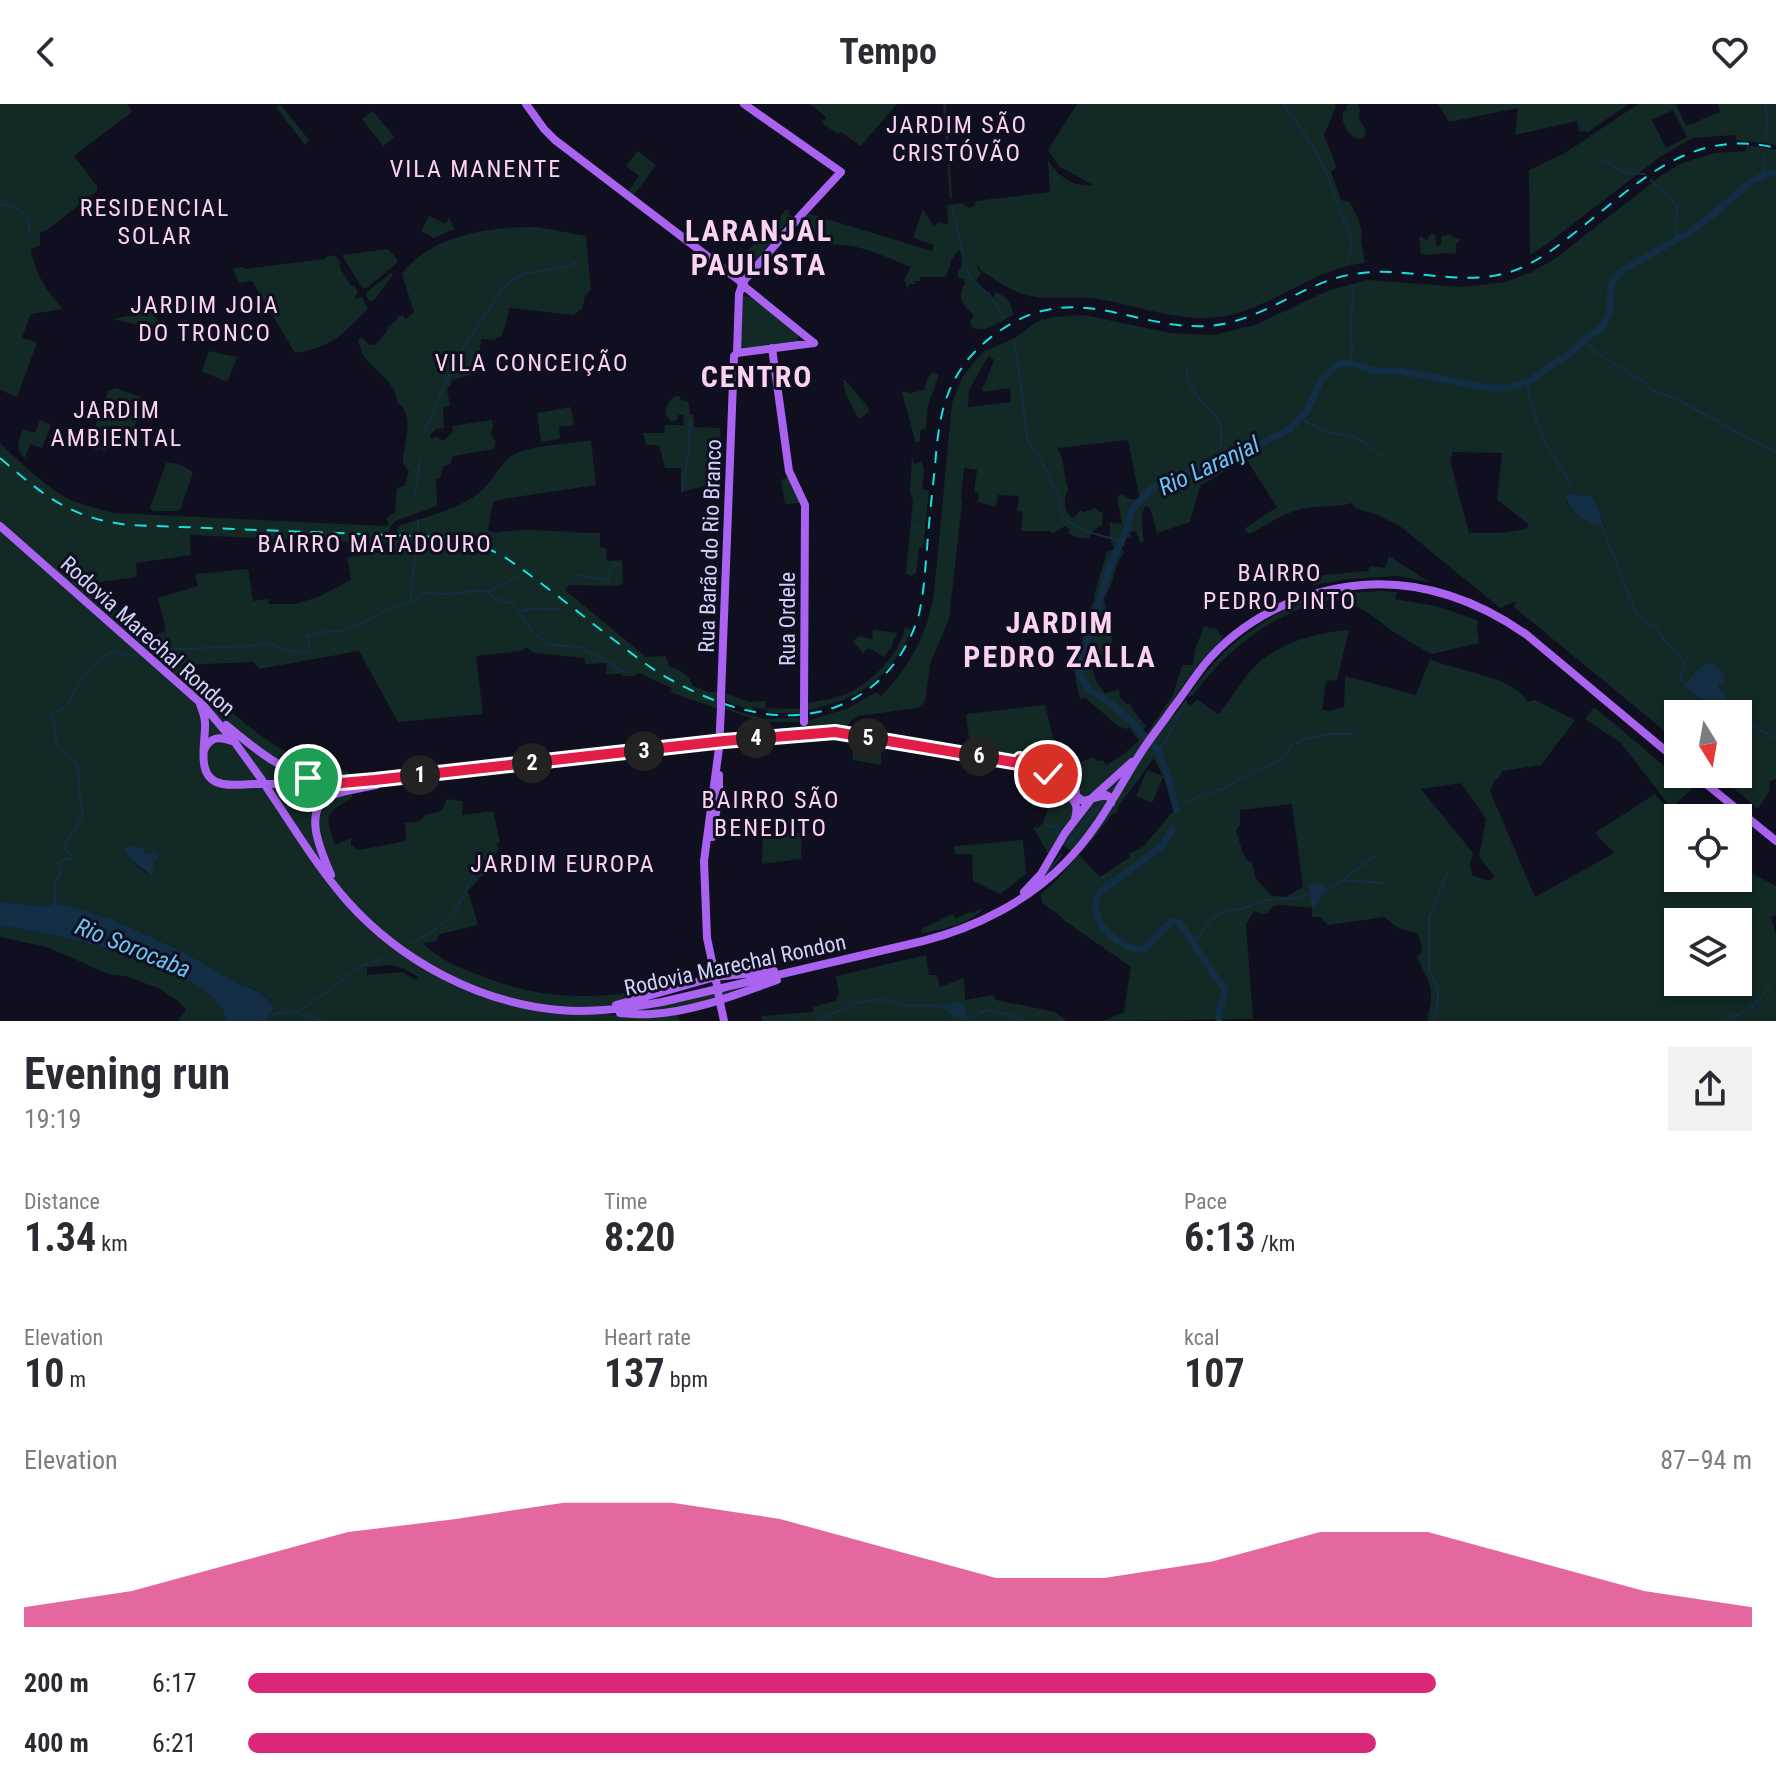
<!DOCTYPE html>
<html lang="en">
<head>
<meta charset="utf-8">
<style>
	:root { --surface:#fff; --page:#f2f2f3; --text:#2b2b33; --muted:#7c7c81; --accent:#db2777 }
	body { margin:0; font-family:"Roboto Condensed",sans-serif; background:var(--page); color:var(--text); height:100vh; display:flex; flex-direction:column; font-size:30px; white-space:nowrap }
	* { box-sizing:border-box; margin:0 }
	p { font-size:26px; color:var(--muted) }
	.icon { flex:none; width:44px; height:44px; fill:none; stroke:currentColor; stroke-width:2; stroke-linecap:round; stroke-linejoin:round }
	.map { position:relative; height:917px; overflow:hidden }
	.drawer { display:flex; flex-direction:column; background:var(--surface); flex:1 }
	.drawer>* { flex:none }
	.needle { width:52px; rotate:169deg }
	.fabs { position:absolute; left:1664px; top:596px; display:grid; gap:16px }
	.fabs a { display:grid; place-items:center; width:88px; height:88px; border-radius:0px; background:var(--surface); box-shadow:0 4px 12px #0003; font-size:40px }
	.pin { position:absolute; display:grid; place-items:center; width:68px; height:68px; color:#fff; margin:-34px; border:4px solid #fff; border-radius:50%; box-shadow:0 2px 8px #0007 }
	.km { position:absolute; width:40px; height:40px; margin:-20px; border-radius:50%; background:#222; color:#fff; font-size:22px; line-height:40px; text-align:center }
	.round { display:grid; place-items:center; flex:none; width:84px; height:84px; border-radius:0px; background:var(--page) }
	.summary { display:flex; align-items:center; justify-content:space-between; height:136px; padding:0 24px }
	h1 { font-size:44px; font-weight:700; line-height:60px }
	.stats { display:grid; grid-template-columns:repeat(3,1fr); gap:12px; height:136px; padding:8px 24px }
	.stats div { display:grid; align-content:center }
	.stats b { font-size:40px; font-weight:700 }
	.stats small { font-size:22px; font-weight:400 }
	.stats p { font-size:22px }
	.chart { height:224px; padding:16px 24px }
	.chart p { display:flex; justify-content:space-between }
	.chart svg { width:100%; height:144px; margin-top:8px; fill:var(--accent); opacity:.7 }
	ul { padding:0 24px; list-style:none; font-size:26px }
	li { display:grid; grid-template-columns:128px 96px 1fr; align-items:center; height:60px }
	li i { height:20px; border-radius:10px; background:var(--accent) }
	header { display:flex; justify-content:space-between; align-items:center; height:104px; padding:0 24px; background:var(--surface); font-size:36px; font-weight:700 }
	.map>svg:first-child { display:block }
	.green { fill:#122925; fill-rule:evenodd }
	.water { fill:#132d44 }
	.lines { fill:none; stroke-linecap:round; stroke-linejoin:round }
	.stream { stroke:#132d44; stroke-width:2 }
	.river { stroke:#132d44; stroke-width:7 }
	.major { stroke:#aa63f0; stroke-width:8 }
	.rail { stroke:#15e2de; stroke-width:2; stroke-dasharray:12 10; stroke-linecap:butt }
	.major-bridge { stroke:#aa63f0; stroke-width:8 }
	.route-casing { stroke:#fff; stroke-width:16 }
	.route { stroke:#e11d48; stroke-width:10 }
	.labels { text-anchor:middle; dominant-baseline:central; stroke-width:6; stroke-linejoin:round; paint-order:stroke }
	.street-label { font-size:22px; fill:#d1d1fb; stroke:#100f1f }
	.neighbourhood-label { font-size:24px; letter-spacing:2px; fill:#fbd3f1; stroke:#100f1f }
	.water-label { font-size:24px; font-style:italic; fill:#69c2f1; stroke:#100f1f }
	.district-label { font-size:30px; font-weight:bold; letter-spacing:2px; fill:#fbd3f1; stroke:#100f1f }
</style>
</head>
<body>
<header><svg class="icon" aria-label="back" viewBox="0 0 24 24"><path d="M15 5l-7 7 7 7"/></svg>Tempo<svg class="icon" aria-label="heart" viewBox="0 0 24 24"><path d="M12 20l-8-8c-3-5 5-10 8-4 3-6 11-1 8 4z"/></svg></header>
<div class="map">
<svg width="1776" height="917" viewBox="0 0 1776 917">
	<rect width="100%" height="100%" fill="#100f1f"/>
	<path class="green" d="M0,0H127L132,8L74,52L97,82V87L46,127L40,128V141L31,145C34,168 47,188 63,205L31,210L22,233L37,239L17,293L0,286Z
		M280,0L309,36L305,41L276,3Z
		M810,0H897L861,42L841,28L838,30L822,19L826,13Z
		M943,0H946L952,95L950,94Z
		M1077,0H1335L1336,3L1324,31C1328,43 1334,52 1336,64L1331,68L1341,96L1350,98L1358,115L1362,128L1361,138L1365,159C1317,164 1280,197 1235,210C1185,223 1138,200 1090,194C1067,192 1045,197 1023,190C1007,185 994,175 980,166L979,160L977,164L981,170L976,176L988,191L993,193L996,188C1008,194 1011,198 1013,211C999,218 987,230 971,223L970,217L974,211C963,202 956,192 965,180L964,176L958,173V167L961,164L962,153L959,146L952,155L946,173H920V177H915V180H909L908,185L904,176L911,163L874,148L853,142L832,140L818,133L804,121L794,123L807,109L932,147L934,141L913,134L923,105L934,123L938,118L948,121L947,101L962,99L969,104L974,102L976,97L1050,88L1048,57C1059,72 1073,84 1093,81L1060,63L1048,46Z
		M1349,0H1358L1360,5L1359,15L1366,26L1364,34L1358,35C1347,31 1341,20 1343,8L1347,6L1346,3Z
		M1438,0H1629L1588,28L1586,27L1580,28L1577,17L1515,31L1518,4L1449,18Z
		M1638,0H1676L1686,22L1720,8L1718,0H1776V41L1767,39L1736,36L1735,31L1693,34L1661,52L1547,140L1530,151L1529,66L1565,49ZM1673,6L1687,33L1666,44L1652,16Z
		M373,7L394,33L383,42L362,15Z
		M1747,41L1776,46V675L1769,678L1770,686L1758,705L1717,670H1738V610H1678V638L1514,503L1516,497L1500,504L1401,423L1378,411L1355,404L1352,399C1337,404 1323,401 1307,404C1285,407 1268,421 1249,430L1244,425L1277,403L1248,358L1244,355L1200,382L1190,418L1157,429L1150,404L1145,402C1140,413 1142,425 1144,437L1140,439L1136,427L1130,428L1131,433L1125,434V442H1121L1120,445L1124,447V449C1113,462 1114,482 1104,494L1111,528L1113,546L1110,549L1086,555L1085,557L1090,560L1096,577L1105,589L1119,586L1120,594L1127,600L1130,599L1132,605L1146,622L1143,626L1147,629L1173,591L1182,561H1193L1195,546L1204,522L1211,525L1214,523L1223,534L1197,562L1150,630L1155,634L1185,597L1191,602L1197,595L1218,610C1229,598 1238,583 1248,570C1272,540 1313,529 1349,526L1337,576L1326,577L1322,606L1329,607L1344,603L1345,572L1416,591L1430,555C1453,566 1519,574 1527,598L1535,596L1575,616L1541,661L1502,667L1498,675H1495L1490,687L1535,793L1614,749L1595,729L1655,690L1678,717V774H1738V762L1776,782V812L1771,813L1776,831V917H1427C1435,883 1431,883 1417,853L1421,850L1422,841L1417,829L1400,825L1384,813L1328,821L1320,813H1312V804L1281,801L1273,802L1267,809L1261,810L1254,807L1246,820L1253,915L1103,917L1124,908L1131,863L1065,817L1058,810L1042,799L1041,790L1057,776L1078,751L1057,738L1049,752L1033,722L1037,724L1042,721L1054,688L1064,692L1072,702L1077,698L1087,697L1031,656L1019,651L970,643L966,610L1045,601L1059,657L1081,658L1093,653L1096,657L1103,656L1106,661L1121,652L1139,637L1129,623L1127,625L1119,623L1088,596L1084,594L1080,595L1073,562L1077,559L1075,554L1083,534L1091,501L1095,496L1094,491L1107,448L1114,445L1110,434V418L1116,420L1122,419L1117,394L1121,390L1130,395L1140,396L1128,336L1057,344C1065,356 1064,372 1068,385C1064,396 1062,408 1074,414L1080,406L1084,408L1095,404L1099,408H1103L1102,421L1094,426L1089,434H1079L1069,430V425L1065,422L1053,430L1050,427H1021L1023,408L1017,407L1019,392L998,391L996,403L978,398L979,389L974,388L977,366L964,364L961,394L962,399L949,515L930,560L926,592L924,599L917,604L859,612L852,616L846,623H811L808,621L806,617L849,604L876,588L881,592C909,564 928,529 934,489L952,299L962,274L978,253L985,247L1015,234L1036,218L1053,213L1083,211L1171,229L1213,231L1255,221L1327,187L1367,176L1463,183L1505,178L1532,168L1556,154L1662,71L1682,59L1715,49L1746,47ZM989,251L994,256L984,282H982L983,288L1010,284L1011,298L968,303L969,286ZM1453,348L1502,349L1497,395L1529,421L1526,425L1499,429H1469L1450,357ZM1568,389L1584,391L1600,408L1603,418L1581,413L1567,399ZM1725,575L1717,581L1718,583L1724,587L1727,597L1720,604L1692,590ZM1154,654L1163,672L1147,666L1136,692L1152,699L1163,673C1169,684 1168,695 1174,706L1144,742L1129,750L1130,753L1100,773L1079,751L1098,729L1112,710L1118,708V703ZM1461,679L1486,715L1479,753L1495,773L1488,777L1472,771L1470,760L1473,749L1421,685ZM1292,700L1303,783L1286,793L1272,792L1256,775L1252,758H1249L1243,750L1236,726L1240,721V706ZM1678,818H1738V878H1678Z
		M638,47L656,61L633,92L628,88L639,72L626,62Z
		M786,106L790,107L788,109L792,112L743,172L741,173L729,165L730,160L743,148L745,149L781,114V111Z
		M429,112L446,120L449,113L454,125L434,134L421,127Z
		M537,123L586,132L591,186L585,192L582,205L573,211L509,204L507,216L501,233H497L496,236L481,235L479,259H473L471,271L452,276L451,281L447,285L450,302L444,303L443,310L444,324L436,325L430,331L431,334L437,333L443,337L453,328L452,322L492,316L493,323L491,330L496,338L494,345L453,352L450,360L443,363L440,374L436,375L437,402L395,417L390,423L388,437L380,442L349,448L347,438L190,431L191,451L136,459L137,473L87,480L92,484L95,483L98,490L148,534L166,527L158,494L198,482L195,470L248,465L253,497L268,495L269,500H295L318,493L351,476L347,453C360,451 383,451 392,440C396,434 395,428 399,422C425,413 457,406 479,389C493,378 501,356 517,349C535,341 570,340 591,336L596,381L503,395L493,398L488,426L494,429C531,422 563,429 600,429V443L606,444L607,457L622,456L623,479L618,482L569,481L565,486L646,553L666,552L669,563C680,565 689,571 693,582L709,588H718V605L670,588L672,584L639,569L633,572H623L622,570H606L607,559L585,560L584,554L534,549L526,543L522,547L476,552L483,610L398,618L359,547L259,565L254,558L181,561C236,610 271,656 348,667L353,675L352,694C324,710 325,711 335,741L351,734V741L359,746L406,737L405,719L420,717L425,711C436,709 445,708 446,695L463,697L462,711L493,707L500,738L497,739L498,746L489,756L483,757L485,768L468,787L478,821L440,830L436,837L423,839C437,854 457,863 476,870C561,905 625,893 710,871L711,873L608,902L609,911L643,912L675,910L678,912L680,917H265L274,906C270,893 256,883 243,882L186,849L112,815L64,800L56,801L57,775L62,771L54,777V791L52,801L42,802L0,798V339C22,360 44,382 71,396C85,402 100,405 115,409L385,422L390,421L386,415L395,408L397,385L405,381L409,367L403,360V354C405,335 415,311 397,298C397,277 371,265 362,249C361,247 359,239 358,236L362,233L369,241L376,240L387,227L388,222L395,218L399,212L403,211L406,215L414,208L402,170C429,131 493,122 537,123ZM134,742L158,754L153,760L149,771L133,759ZM390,861L405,865L419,874L414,875L402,868L367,871V863Z
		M1432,130L1435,131L1436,140L1439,142L1441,139V133L1448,130L1455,134L1461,135L1456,140V150L1444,149L1427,151L1421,150L1419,134L1422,132L1428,138L1427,134Z
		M388,145L397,155V159L367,184H362L342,151Z
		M328,152C336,151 337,153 341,159L339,162L350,181L355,182L358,188L355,193L356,195L362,193L368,205C342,230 335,242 295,249L252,177L239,179L233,166L235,164L243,163L246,165L324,155Z
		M391,169L393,171L374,196L370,197L366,192L367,188Z
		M744,192L751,193L798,229V237L795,239L742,244L740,243L743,196L741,193Z
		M151,208L165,225V227L112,215Z
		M209,247L237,253L228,276L224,277L202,267Z
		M932,268L939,271L928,301L926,324L920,327V337L916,339L902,289L904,287L910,289L924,286L927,276Z
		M843,276H845L869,304L868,308L860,315L858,314L845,288Z
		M115,284L140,293L143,300L129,336L112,330L106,347L98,344L97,347L93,345L94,342L96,341L105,344L109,333L101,329L97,339L93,340L90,339L91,337L94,338L99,325L95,323L108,287Z
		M676,292L680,293L681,296L688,297L690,310L693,311L694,323L720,324L721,337L712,339L710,381L681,388V364H665L659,341H646L643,329H664L665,321H684L683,311H678L677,316L671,317C669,315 667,313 666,310C664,304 671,294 676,292Z
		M571,303L574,321L559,323L560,335L541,338L537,309Z
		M40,316L51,321L42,344L30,340L25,354C14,345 19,336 23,325L35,329Z
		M912,351L914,360L921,358C926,365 923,376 922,385L929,387L923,444H919L916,469L912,472L906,470L913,396L910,388Z
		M166,359C174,358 188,363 193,369L181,404L178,407H153L150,404Z
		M788,373L800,398L799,399L785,400L781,376Z
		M1389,452L1429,478L1397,472L1349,475L1314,481L1316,472L1368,467L1370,462L1385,464Z
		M1382,487L1397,488L1395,495L1440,503L1478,517L1477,526L1479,539L1432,550C1421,544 1410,539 1400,532C1382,521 1368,505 1348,499C1331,493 1316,498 1300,505C1253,524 1223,552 1192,592H1188C1220,545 1264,508 1320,494C1340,489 1361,488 1382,487Z
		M905,523L912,526C889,575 859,596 807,606V599C821,597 833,595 846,590C871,579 900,551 905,523Z
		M873,526L898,529L893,537V541L884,553L869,544L863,549L853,538L859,532L872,535Z
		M725,589L749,598L766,597L765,604L801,605V609H770L767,606L754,603L751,606L727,598Z
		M725,603C737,607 750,611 762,614C775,616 788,613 801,614V618H762L725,605Z
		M1594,603L1692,685L1671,704L1621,639L1585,615Z
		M853,634L881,639V661L853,656Z
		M763,727L802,729L801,755L762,760Z
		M1023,736L1026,770L1000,790L973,777L972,750H955L954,742Z
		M983,804C974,819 940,826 923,829L920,828L923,824L953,810L955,815L969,808L972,809Z
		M0,822C49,828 216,862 227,917H178L186,906L177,896L158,884L125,872L108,870L47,843L0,833Z
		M926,851L929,871H937L940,883L964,874L965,896L993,891L996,896L1055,908L1067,917H762L761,912L813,908V903L835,897L839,890L836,872Z
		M761,880L724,893L672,905L632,907Z"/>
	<path class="water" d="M1568,389L1592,393C1596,402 1605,412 1601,422C1586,419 1568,407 1566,391Z
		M1710,558C1719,562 1727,571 1724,580L1718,581V583L1724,587L1727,597L1726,601L1720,604L1692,590L1685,581L1696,567Z
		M131,742L143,744L145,748L150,750L154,747L159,750L158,754L153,760V767L150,771C140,762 130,758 124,745Z
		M61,766L62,771L57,776L56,801L64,800L112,815L186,849L243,882C256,884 269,893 274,905L265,917H227C216,862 49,828 0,822V798L42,802L52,801L54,791V777Z
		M1312,779L1324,781L1327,785L1319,798L1312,804L1309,783Z
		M958,897L963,899L966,913L964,916L950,909L941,902Z"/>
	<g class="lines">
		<path class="stream" d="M1283,0L1301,24L1321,56L1350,132L1352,139L1348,157
			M1765,0L1767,12L1766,35
			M1599,53L1625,69L1645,70
			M1764,71L1765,52
			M1651,76L1677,102L1676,137
			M0,100C17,102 32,109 29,129
			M952,102L964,155
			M966,162L972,177L989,190L1004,213
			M1584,236L1594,247L1630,270L1641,275L1652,286L1682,298L1753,337L1776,348
			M1014,238L1019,266L1027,333L1029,339L1042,358L1059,393L1061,408L1064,414L1084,427L1122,437
			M1350,258C1354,249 1351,237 1351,226C1351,211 1354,196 1352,181
			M1186,260C1187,279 1194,291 1208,304C1211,307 1215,309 1217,313C1225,325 1220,343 1219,356
			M1527,279C1532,318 1550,349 1571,380
			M1301,315L1326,328L1353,333L1365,339L1383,353
			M425,326L457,253L503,184L515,174L527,169L566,163L578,157
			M682,387L689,347L690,316
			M415,390L420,357
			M913,423H915
			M1602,423L1636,509L1658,526L1663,535L1685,559L1680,576L1687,581
			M418,428V416
			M575,471L608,476L611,463L614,460H620
			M488,488L500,481L519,472
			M410,499L426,489L449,490L476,487L488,488L493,494L513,500L532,527L545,538L553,541L579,543L610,558L618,565L627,568
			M521,507L531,504L559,505
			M155,546L252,542L267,539L290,547L311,548L307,532L323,528L342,527L365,518L387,505L410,499L417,435
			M1189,592L1192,588
			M1726,601L1737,610
			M1738,611L1750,620L1776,635
			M1158,646L1167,635L1186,597
			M1250,668L1282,656L1292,641L1302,636L1330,630H1355
			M1113,685L1118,678
			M1177,703C1193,693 1210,689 1227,683C1232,681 1238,675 1244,672
			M1046,721L1052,723L1058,722V734
			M1068,740L1103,698
			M61,766L58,758L74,753L63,744L83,711C77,694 83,673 75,659C66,643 51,646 56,621L50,613L53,608L59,607L68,599L74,587L92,562L112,547L132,552
			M1045,772L1061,751
			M1102,773L1109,780
			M1344,776C1353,765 1366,761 1376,750
			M1327,786L1344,776L1383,779
			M1193,838L1213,814L1226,807L1241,805L1267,796L1296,794L1309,790
			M411,840C426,831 442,823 453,809C463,797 468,778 478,763
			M297,908L328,888L357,864L387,853
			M271,910L297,908L324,917
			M966,915L987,906L1013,912L1024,917
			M792,917H793
			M819,917C839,906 861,894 885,896C892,897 898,900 904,901C917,903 929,900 942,903
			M1433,917L1438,897V886L1429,864V813L1448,768
			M1725,917L1753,902L1770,883"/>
		<path class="river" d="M1169,376L1197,364L1241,349L1290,325L1307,307L1321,276L1335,263L1343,259L1355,260L1374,267H1400L1488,284H1508L1530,277L1543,267L1568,251L1584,236L1603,223L1610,207L1611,180L1621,167L1687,130L1711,112L1752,77L1764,71L1776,68
			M1157,381L1150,386L1134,403L1131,407L1128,422L1110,462L1102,488L1083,551L1080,570L1089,586L1109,598L1133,619L1152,641L1158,646L1169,676L1177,707
			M1172,726L1163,741L1157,746L1100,788C1083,812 1118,848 1144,845L1170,819L1175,817L1180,819L1212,868L1225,885C1224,897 1217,905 1219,917"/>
		<path class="major" d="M526,0L544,25L555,36L740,177L742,181L739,190L737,249
			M744,0L841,68L801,111L743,178L745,183L814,239
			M772,244L789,367L805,401L804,604
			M737,249L814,239
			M0,422L203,601L236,640L262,676
			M721,591L734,252L737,249
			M200,600C202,606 205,612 205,619C206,639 194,675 223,680C233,682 245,680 255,680
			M226,621C255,645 282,668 320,676
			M204,646C210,633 219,632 232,637
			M1694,670L1776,737
			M1050,678L1063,663
			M274,680L346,679L724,637L835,628L1023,661C1035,666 1073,689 1076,702C1077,705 1076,712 1075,715
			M267,684C293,722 317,763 348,798C401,857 479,899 559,906C594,909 628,904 662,898L923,837C975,824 1028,797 1065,759C1098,726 1116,688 1140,650C1150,634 1162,620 1172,605C1183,591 1193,575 1204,561C1243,514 1302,486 1362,481C1422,476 1479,497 1527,531L1678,657
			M1070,687L1083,697L1106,691L1110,693L1111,699
			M1076,691L1075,680L1077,665
			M712,733L719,690V671
			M331,771C322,749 300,705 332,691C346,686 362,684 376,681
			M1024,788L1041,770L1065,729L1092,694L1132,658
			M716,876L707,834L704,757L719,644L721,604
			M719,894L724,917
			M616,901L715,873L774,867
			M620,909C630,910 641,911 651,910C694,908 737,890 777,876"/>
		<path class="rail" d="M0,354C43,391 71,415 130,421L439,433C465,435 487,442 509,456C545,481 579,509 614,536C634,551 653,567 675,578C724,604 778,622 833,604C876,589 907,553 919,510C924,489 925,466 927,445C929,417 932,390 935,362C937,338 939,313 948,290C960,258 985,234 1014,218C1082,181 1139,226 1207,222C1261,219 1302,178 1354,170C1406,161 1458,184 1510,168C1534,160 1553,146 1573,130C1637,81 1688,23 1776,44"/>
		<path class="major-bridge" d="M721,604V591
			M804,618V604
			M255,680H274
			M716,876L719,893"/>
	</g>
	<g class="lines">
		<defs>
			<path id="route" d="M308,674L341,679L375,676L724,637L835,628L1019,659L1020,655L1034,661L1048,670"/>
		</defs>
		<use href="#route" class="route-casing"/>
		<use href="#route" class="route"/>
	</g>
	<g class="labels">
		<g class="street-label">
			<text transform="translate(710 442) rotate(-88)">Rua Barão do Rio Branco</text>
			<text transform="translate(787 515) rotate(-90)">Rua Ordele</text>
			<text transform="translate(148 532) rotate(42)">Rodovia Marechal Rondon</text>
			<text transform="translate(735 861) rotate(-12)">Rodovia Marechal Rondon</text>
		</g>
		<g class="neighbourhood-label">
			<text x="957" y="21">JARDIM SÃO<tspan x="957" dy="28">CRISTÓVÃO</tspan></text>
			<text x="476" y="65">VILA MANENTE</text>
			<text x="155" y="104">RESIDENCIAL<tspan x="155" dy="28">SOLAR</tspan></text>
			<text x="205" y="201">JARDIM JOIA<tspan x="205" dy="28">DO TRONCO</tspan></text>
			<text x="532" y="259">VILA CONCEIÇÃO</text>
			<text x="117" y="306">JARDIM<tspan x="117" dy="28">AMBIENTAL</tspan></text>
			<text x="375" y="440">BAIRRO MATADOURO</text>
			<text x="1280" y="469">BAIRRO<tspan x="1280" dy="28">PEDRO PINTO</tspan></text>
			<text x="771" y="696">BAIRRO SÃO<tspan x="771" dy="28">BENEDITO</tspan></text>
			<text x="563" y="760">JARDIM EUROPA</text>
		</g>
		<g class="water-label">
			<text transform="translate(1209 362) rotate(-25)">Rio Laranjal</text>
			<text transform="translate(133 844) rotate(22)">Rio Sorocaba</text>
		</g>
		<g class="district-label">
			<text x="759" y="126">LARANJAL<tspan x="759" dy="34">PAULISTA</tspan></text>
			<text x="757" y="272">CENTRO</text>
			<text x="1060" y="518">JARDIM<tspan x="1060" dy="34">PEDRO ZALLA</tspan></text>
		</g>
	</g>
</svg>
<div class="fabs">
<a><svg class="needle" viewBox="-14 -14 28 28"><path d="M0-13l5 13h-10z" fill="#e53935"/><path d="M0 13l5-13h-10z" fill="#7c7c81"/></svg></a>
<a><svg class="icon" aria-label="locate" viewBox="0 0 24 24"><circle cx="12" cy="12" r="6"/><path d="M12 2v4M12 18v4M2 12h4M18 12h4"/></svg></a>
<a><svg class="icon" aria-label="layers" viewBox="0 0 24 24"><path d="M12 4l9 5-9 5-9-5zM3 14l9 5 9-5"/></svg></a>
</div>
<div class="pin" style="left:308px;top:674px;background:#1e9e55"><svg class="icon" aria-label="arrive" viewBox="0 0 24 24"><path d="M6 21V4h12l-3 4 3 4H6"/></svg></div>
<div class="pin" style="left:1048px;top:670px;background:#d93025"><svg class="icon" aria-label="check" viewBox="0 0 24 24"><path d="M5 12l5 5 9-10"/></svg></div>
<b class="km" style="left:420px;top:671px">1</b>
<b class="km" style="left:532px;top:659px">2</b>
<b class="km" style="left:644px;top:647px">3</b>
<b class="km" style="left:756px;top:634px">4</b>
<b class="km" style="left:868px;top:634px">5</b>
<b class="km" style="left:979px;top:652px">6</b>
</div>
<section class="drawer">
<div class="summary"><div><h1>Evening run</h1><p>19:19</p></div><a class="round"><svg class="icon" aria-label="share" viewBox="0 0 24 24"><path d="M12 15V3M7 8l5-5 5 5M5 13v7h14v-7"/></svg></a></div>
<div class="stats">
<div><p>Distance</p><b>1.34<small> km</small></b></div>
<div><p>Time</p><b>8:20</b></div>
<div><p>Pace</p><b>6:13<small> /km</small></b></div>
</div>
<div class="stats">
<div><p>Elevation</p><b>10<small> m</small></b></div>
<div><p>Heart rate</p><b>137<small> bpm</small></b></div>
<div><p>kcal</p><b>107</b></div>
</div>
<div class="chart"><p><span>Elevation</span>87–94 m</p>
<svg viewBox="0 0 160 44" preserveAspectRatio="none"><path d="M0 44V38L10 33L20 24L30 15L40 11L50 6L60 6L70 11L80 20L90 29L100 29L110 24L120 15L130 15L140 24L150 33L160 38V44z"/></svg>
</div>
<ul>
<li><b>200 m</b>6:17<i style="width:79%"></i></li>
<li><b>400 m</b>6:21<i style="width:75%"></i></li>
</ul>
</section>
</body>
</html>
